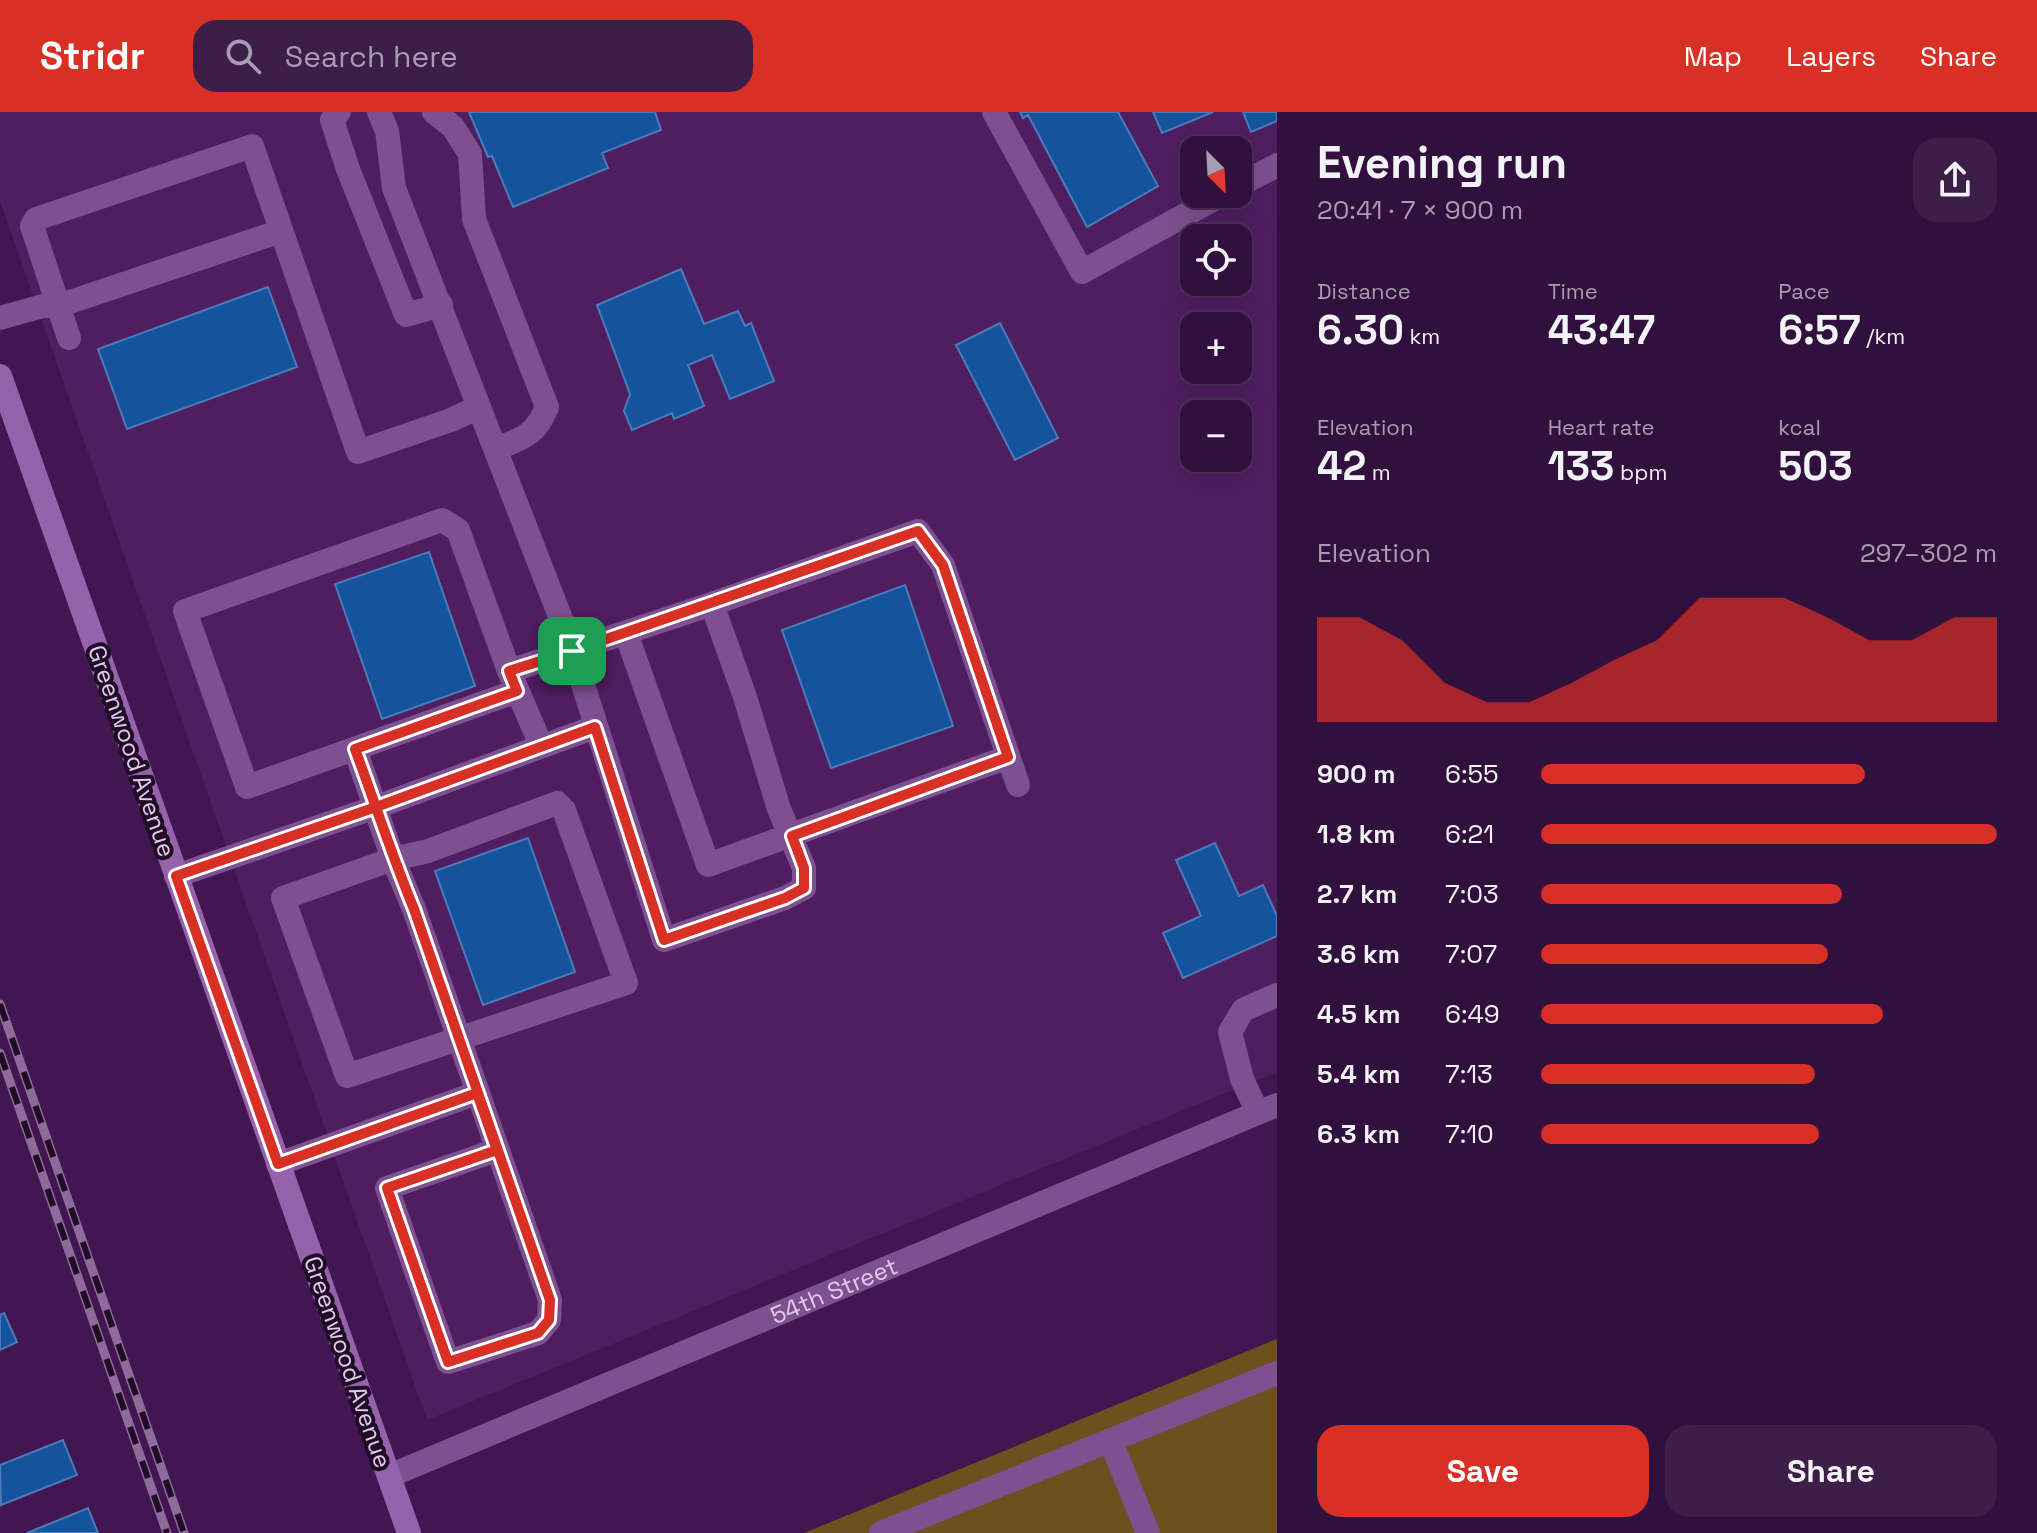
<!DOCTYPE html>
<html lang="en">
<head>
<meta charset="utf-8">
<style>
	:root { --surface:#32103d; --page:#3d1e48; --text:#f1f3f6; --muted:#a89db0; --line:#4d3057; --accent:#d93025 }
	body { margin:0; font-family:"Space Grotesk",sans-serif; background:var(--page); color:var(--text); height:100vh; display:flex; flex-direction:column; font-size:30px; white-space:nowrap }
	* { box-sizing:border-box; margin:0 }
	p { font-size:26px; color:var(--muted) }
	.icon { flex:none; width:44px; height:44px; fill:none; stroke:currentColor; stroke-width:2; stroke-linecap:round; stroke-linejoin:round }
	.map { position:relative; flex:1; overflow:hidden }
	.details { display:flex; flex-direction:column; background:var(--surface); width:760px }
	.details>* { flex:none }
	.needle { width:52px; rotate:156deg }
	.buttons { position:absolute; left:1180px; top:24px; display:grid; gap:16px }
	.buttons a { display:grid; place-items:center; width:72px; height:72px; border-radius:16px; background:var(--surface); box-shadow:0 8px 32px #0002,0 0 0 2px var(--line); font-size:40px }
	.pin { position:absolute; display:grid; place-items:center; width:68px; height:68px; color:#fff; margin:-34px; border-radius:16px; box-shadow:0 4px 12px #0006 }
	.round { display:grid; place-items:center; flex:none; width:84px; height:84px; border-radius:24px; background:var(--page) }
	.summary { display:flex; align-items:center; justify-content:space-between; height:136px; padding:0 40px }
	h1 { font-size:44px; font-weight:800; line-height:60px }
	.stats { display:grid; grid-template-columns:repeat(3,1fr); gap:12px; height:136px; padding:8px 40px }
	.stats div { display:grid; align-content:center }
	.stats b { font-size:40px; font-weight:800 }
	.stats small { font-size:22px; font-weight:400 }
	.stats p { font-size:22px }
	.chart { height:224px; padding:16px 40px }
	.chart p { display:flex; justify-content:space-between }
	.chart svg { width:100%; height:144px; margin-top:8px; fill:var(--accent); opacity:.7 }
	.primary-button { display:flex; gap:16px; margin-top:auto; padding:16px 40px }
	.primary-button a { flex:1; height:92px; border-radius:24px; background:var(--accent); color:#fff; font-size:32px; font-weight:800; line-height:92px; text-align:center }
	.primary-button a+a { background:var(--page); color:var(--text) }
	ul { padding:0 40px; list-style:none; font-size:26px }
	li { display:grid; grid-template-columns:128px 96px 1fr; align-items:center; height:60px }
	li i { height:20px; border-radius:10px; background:var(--accent) }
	header { display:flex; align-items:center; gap:48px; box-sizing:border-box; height:112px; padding:0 40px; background:var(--accent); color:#fff }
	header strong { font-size:38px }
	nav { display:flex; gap:44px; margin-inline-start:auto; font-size:28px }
	.search { width:560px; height:72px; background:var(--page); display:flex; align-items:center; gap:20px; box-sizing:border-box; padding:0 28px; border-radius:24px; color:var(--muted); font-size:30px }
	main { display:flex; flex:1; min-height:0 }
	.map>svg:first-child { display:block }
	.built { fill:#4f1e60; fill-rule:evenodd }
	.green { fill:#6f4f1d }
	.building { fill:#15539d; stroke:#4c7bb9; stroke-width:2 }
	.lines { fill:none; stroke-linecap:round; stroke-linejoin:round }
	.minor { stroke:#7d508f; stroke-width:24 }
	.major { stroke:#9662ab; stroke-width:24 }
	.rail-casing { stroke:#8e6b9a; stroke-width:9 }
	.rail { stroke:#1f0d26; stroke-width:6; stroke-dasharray:18; stroke-linecap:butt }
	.route-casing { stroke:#fff; stroke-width:16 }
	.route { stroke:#d93025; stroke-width:10 }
	.labels { text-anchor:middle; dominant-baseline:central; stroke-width:8; stroke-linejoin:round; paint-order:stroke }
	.street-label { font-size:24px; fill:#e2c9ec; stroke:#1f0d26 }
</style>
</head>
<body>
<header>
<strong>Stridr</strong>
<div class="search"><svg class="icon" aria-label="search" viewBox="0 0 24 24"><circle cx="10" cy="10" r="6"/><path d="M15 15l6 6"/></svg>Search here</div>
<nav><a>Map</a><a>Layers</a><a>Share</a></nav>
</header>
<main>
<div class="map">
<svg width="1277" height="1421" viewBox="0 0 1277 1421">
	<rect width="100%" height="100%" fill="#421651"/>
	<path class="built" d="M0,0H1277V960L427,1308L0,89ZM1194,38H1238V82H1194ZM1194,126H1238V170H1194ZM1194,214H1238V258H1194ZM1194,302H1238V346H1194Z"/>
	<path class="green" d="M1277,1227V1421H804Z"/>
	<path class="building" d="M469,0H655L661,18L602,41L608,56L513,95L492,44L488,45Z
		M1020,0H1118L1158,74L1087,115L1028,3L1023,6Z
		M1153,0H1213L1162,21Z
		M1243,0H1277V9L1251,20Z
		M681,157L704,212L738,199L745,214L751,211L774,269L730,287L712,243L688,253L704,294L674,307L672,301L632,318L624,299L630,282L597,193Z
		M268,175L297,255L127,317L98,237Z
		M1000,211L1058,326L1015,348L956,233Z
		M429,440L475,574L382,607L335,472Z
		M905,473L953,614L831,656L782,518Z
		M528,726L575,860L483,893L435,759Z
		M1215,731L1239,784L1263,773L1277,804V824L1183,866L1163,821L1201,804L1176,748Z
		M4,1201L17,1230L0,1238V1203Z
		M63,1328L77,1363L1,1393L0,1353Z
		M88,1396L98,1421H27Z"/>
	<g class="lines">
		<g class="minor">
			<path d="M339,0L332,8L348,57L406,203L441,193"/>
			<path d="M379,0L387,19L394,76L568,525L664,828L785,786L804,776V756L779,697L745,585L712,492"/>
			<path d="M434,0L453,15L470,42L474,107L547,295C536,323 523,326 496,337"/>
			<path d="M994,0L1082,160L1223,82"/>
			<path d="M1238,74L1277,53"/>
			<path d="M0,206L43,194H58L281,119"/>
			<path d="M69,226L32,114L36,107L252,34L358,340L451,308L479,295"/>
			<path d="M626,521L708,753L1008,645"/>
			<path d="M509,559L712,492L918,419L943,453L1018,673"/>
			<path d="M517,579L247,675L185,499L442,408L458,418L509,559L541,633"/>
			<path d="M355,637L393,747L414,797L550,1188L549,1208L538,1221L448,1250L387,1076L497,1038"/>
			<path d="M557,691L564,698L626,871L347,964L283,786L393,747L428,739Z"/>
			<path d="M176,764L376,695L595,615"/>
			<path d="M1258,1001L1242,967L1230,920L1243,898L1277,883"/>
			<path d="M278,1052L477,981"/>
			<path d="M1111,1330L1148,1421"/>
			<path id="s1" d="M389,1364L1277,993"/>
			<path d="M881,1421L1277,1261"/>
		</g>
		<path class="major" d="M0,264L409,1421"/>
		<defs>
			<path id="rail" d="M0,892L184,1421
				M0,941L167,1421"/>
		</defs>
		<use href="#rail" class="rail-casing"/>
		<use href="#rail" class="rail"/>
	</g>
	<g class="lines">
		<defs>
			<path id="route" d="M572,539L509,559L517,579L355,637C375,691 392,744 414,797L550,1188L549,1208L538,1221L448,1250L387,1076L497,1038L477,981L278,1052L176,764L376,695L595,615L664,828L785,786L804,776V756L792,724L1008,645L943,453L918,419L572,539"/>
		</defs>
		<use href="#route" class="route-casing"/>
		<use href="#route" class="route"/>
	</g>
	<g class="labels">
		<g class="street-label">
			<text transform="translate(132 639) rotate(71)">Greenwood Avenue</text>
			<text stroke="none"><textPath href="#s1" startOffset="482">54th Street</textPath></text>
			<text transform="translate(348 1250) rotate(71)">Greenwood Avenue</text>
		</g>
	</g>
</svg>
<div class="buttons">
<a><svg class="needle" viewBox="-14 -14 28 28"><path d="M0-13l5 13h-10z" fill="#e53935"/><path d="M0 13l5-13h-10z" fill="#a89db0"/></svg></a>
<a><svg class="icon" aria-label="locate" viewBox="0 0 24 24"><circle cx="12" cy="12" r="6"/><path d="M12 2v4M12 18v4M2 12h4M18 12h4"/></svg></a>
<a>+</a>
<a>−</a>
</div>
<div class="pin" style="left:572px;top:539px;background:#1e9e55"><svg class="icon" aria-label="arrive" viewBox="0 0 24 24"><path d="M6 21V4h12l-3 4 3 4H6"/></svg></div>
</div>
<section class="details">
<div class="summary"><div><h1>Evening run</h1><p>20:41 · 7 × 900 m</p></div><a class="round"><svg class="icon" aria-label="share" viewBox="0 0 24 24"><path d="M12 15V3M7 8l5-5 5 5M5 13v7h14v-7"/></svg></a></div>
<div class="stats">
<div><p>Distance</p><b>6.30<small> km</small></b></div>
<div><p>Time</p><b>43:47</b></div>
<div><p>Pace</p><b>6:57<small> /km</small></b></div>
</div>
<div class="stats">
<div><p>Elevation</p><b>42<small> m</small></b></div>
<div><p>Heart rate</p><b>133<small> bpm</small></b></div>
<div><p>kcal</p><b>503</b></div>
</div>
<div class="chart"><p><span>Elevation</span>297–302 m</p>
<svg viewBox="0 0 160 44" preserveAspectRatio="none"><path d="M0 44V12L10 12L20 19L30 32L40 38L50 38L60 32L70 25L80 19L90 6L100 6L110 6L120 12L130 19L140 19L150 12L160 12V44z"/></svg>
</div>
<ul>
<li><b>900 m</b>6:55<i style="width:71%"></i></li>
<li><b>1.8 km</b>6:21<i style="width:100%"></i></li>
<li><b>2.7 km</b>7:03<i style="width:66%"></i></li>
<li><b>3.6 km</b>7:07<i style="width:63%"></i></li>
<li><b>4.5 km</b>6:49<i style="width:75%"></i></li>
<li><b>5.4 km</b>7:13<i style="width:60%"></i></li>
<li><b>6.3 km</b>7:10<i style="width:61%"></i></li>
</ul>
<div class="primary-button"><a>Save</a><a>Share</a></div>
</section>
</main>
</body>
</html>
